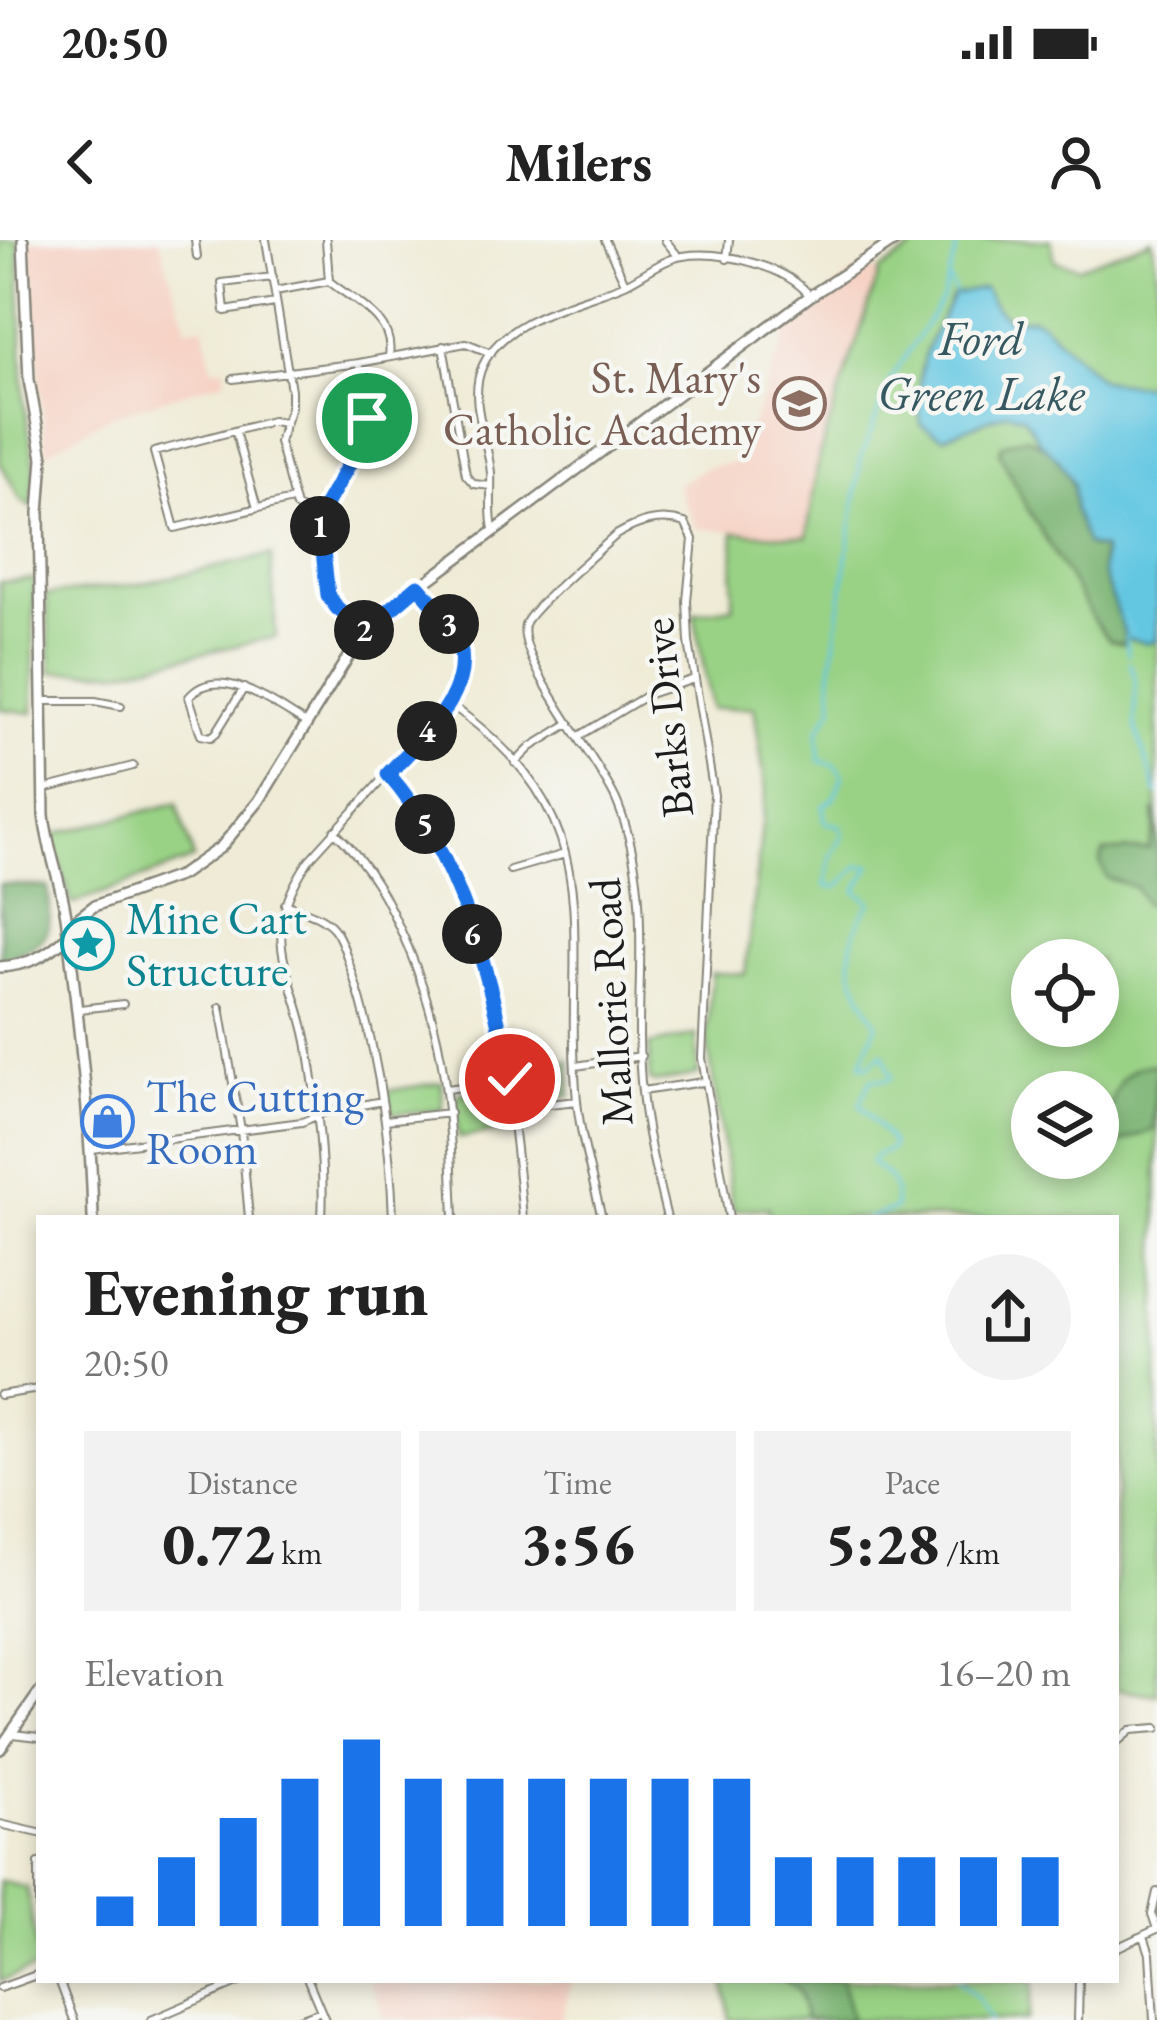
<!DOCTYPE html>
<html lang="en">
<head>
<meta charset="utf-8">
<style>
	:root { --surface:#fff; --page:#f2f2f2; --text:#222; --muted:#767676; --accent:#1a73e8 }
	body { margin:0; font-family:"EB Garamond",serif; background:var(--page); color:var(--text); height:100vh; display:flex; flex-direction:column; font-size:45px; white-space:nowrap }
	* { box-sizing:border-box; margin:0 }
	p { font-size:39px; color:var(--muted) }
	.icon { flex:none; width:66px; height:66px; fill:none; stroke:currentColor; stroke-width:2; stroke-linecap:round; stroke-linejoin:round }
	.map { position:relative; flex:1; overflow:hidden }
	.panel { position:absolute; left:36px; top:975px; width:1083px; height:768px; display:flex; flex-direction:column; background:var(--surface); border-radius:0px; box-shadow:0 6px 18px #0003 }
	.panel>* { flex:none }
	.tools { position:absolute; left:1011px; top:699px; display:grid; gap:24px }
	.tools a { display:grid; place-items:center; width:108px; height:108px; border-radius:50%; background:var(--surface); box-shadow:0 6px 18px #0003; font-size:60px }
	.pin { position:absolute; display:grid; place-items:center; width:102px; height:102px; color:#fff; margin:-51px; border:6px solid #fff; border-radius:50%; box-shadow:0 3px 12px #0007 }
	.km { position:absolute; width:60px; height:60px; margin:-30px; border-radius:50%; background:#222; color:#fff; font-size:33px; line-height:60px; text-align:center }
	.round { display:grid; place-items:center; flex:none; width:126px; height:126px; border-radius:63px; background:var(--page) }
	.summary { display:flex; align-items:center; justify-content:space-between; height:204px; padding:0 48px }
	h1 { font-size:66px; font-weight:800; line-height:90px }
	.stats { display:grid; grid-template-columns:repeat(3,1fr); gap:18px; height:204px; padding:12px 48px }
	.stats div { display:grid; align-content:center; border-radius:0px; background:var(--page); text-align:center }
	.stats b { font-size:60px; font-weight:800 }
	.stats small { font-size:33px; font-weight:400 }
	.stats p { font-size:33px }
	.chart { height:336px; padding:24px 48px }
	.chart p { display:flex; justify-content:space-between }
	.chart svg { width:100%; height:216px; margin-top:12px; stroke:var(--accent); stroke-width:6 }
	.status { display:flex; justify-content:space-between; align-items:center; height:84px; padding:0 60px; background:var(--surface); direction:ltr }
	.status svg { height:33px; fill:currentColor }
	header { display:flex; justify-content:space-between; align-items:center; height:156px; padding:0 48px; background:var(--surface); font-size:54px; font-weight:800 }
	.map>svg:first-child { display:block }
	.built { fill:#f6d2c4 }
	.green { fill:#99d285; stroke:#5a7750; stroke-width:3; fill-rule:evenodd }
	.forest { fill:#7ab472; stroke:#4b6847; stroke-width:3 }
	.water { fill:#64c7e2; stroke:#40727f; stroke-width:3 }
	.lines { fill:none; stroke-linecap:round; stroke-linejoin:round }
	.stream { stroke:#64c7e2; stroke-width:3 }
	.minor-casing { stroke:#868479; stroke-width:10 }
	.tertiary-casing { stroke:#868479; stroke-width:14 }
	.secondary-casing { stroke:#868479; stroke-width:14 }
	.minor { stroke:#fff; stroke-width:6 }
	.tertiary { stroke:#fff; stroke-width:9 }
	.secondary { stroke:#fff; stroke-width:9 }
	.route-casing { stroke:#fff; stroke-width:24 }
	.route { stroke:#1a73e8; stroke-width:15 }
	.labels { text-anchor:middle; dominant-baseline:central; stroke-width:9; stroke-linejoin:round; paint-order:stroke }
	.education-label { font-size:45px; fill:#785e54; stroke:#f6f6f2; text-anchor:end }
	.street-label { font-size:45px; fill:#1c1c1c; stroke:#f6f6f2 }
	.culture-label { font-size:45px; fill:#0d838f; stroke:#f6f6f2; text-anchor:start }
	.shop-label { font-size:45px; fill:#366cbe; stroke:#f6f6f2; text-anchor:start }
	.water-label { font-size:48px; font-style:italic; fill:#355861; stroke:#f6f6f2 }
</style>
</head>
<body>
<div class="status"><b>20:50</b><svg viewBox="0 0 49 12"><path d="M0 12V9h3v3zM5 12V6h3v6zM10 12V3h3v9zM15 12V0h3v12zM26 1h20v11H26zM47 4h2v5h-2z"/></svg></div>
<header><svg class="icon" aria-label="back" viewBox="0 0 24 24"><path d="M15 5l-7 7 7 7"/></svg>Milers<svg class="icon" aria-label="person" viewBox="0 0 24 24"><circle cx="12" cy="8" r="4"/><path d="M4 21q1-7 8-7t8 7"/></svg></header>
<div class="map">
<svg width="1157" height="1780" viewBox="0 0 1157 1780">
	<rect width="100%" height="100%" fill="#f6f6f2"/>
	<filter id="ink" filterUnits="userSpaceOnUse"><feTurbulence type="fractalNoise" baseFrequency=".00833" numOctaves="2"/><feDisplacementMap in="SourceGraphic" scale="24" xChannelSelector="R" yChannelSelector="G"/><feConvolveMatrix kernelMatrix="1 2 1 2 8 2 1 2 1" color-interpolation-filters="sRGB"/></filter>
	<filter id="wash" filterUnits="userSpaceOnUse"><feTurbulence type="fractalNoise" baseFrequency=".004" numOctaves="4" result="noise"/><feDisplacementMap in="SourceGraphic" scale="48" xChannelSelector="R" yChannelSelector="G"/><feGaussianBlur stdDeviation="2.7" result="paint"/><feColorMatrix in="noise" values="0 0 0 0 0 0 0 0 0 0 0 0 0 0 0 0 0 1.4 0 .05"/><feComposite in="paint" operator="in"/></filter>
	<g filter="url(#wash)">
		<rect width="100%" height="100%" fill="#efebd6"/>
		<path class="built" d="M28,0H159L187,88L203,86L213,129L225,127V140L111,176L46,213Z
			M860,29L880,31L807,298L696,288L677,245L706,227L738,222L785,98L780,88Z
			M369,1740H573L561,1780H385Z"/>
		<path class="green" d="M0,0H19L24,162L35,227L32,268L20,259L0,222Z
			M926,0H1051L1055,21L1079,27L1152,0L1157,32V1455L1116,1449V978H769L768,968L733,970L707,799L712,733L745,734L766,551L754,467L711,469L694,373L733,367L734,292L807,297L819,215L880,31ZM1032,720H1098V786H1032ZM1032,852H1098V918H1032Z
			M271,315L276,397L120,431L52,432L46,355L139,344Z
			M34,339L33,473L0,469V342Z
			M177,563L194,619L72,664L51,595Z
			M696,795L698,835L655,843L650,841L649,805Z
			M570,820V856L519,859L515,831Z
			M442,842L443,870L392,874L387,851Z
			M499,846L507,852L511,889L459,898L455,859L459,854Z
			M0,1641L27,1648L39,1727L0,1741Z
			M724,1740H1034L1028,1780H730Z"/>
		<path class="forest" d="M1024,197C1070,208 1080,267 1091,307L1103,309C1092,340 1129,372 1123,404L1109,400L1096,384L1026,266L999,212L1003,204Z
			M1154,572L1157,573V664H1145L1135,647L1107,638L1100,622L1104,612L1149,609L1155,588Z
			M0,644L48,647C54,700 48,701 1,721Z
			M1144,825H1157L1153,890L1107,908C1109,875 1108,835 1144,825Z
			M784,1740H841L852,1780H805L799,1751Z"/>
		<path class="water" d="M984,48L995,67L1008,79L1033,78L1041,82L1101,140L1157,147V400L1147,403L1126,398L1102,331L1103,309L1087,305L1074,271L1073,244L1059,220L1039,201L1024,177L1008,172L943,197L921,185C914,122 926,109 953,55Z"/>
		<g class="lines">
			<path class="stream" d="M950,41L955,53
				M1125,396L1128,414
				M1129,422L1135,437V486L1157,554
				M867,978L895,969C897,942 892,937 871,923L876,915L891,909L892,903L860,864L871,839L887,840L892,837L883,813L868,826L861,824L877,784C851,737 837,711 871,662L856,651L871,626H859L838,647L826,646L831,616L843,596L841,586L825,582L823,566L834,558L843,535L835,525L820,521L818,491L833,467L831,432L861,217L891,139L943,58L959,0
				M958,1740L977,1757L990,1780"/>
		</g>
	</g>
	<g filter="url(#ink)">
		<g class="lines">
			<defs>
				<path id="minor" d="M195,0L197,17
					M266,0L291,150V167L279,202L296,267L319,277
					M326,0L329,41
					M605,0L625,43
					M665,0L678,16
					M727,19L729,0
					M273,37L222,43L225,71L275,63
					M275,51L329,41C354,62 395,78 389,116
					M443,106L466,235L474,244L491,246
					M359,123L366,194L319,277L328,355L337,368L365,391
					M233,139L359,123L466,103L491,113
					M285,183L272,181L154,212L175,288L292,260
					M235,191L257,268
					M493,289C489,270 492,252 491,233C488,198 467,159 483,125C507,75 579,64 625,44C644,35 663,19 683,16C721,10 787,26 810,56
					M244,448L216,493L211,497L201,495L189,457C219,421 276,466 306,483
					M41,461H95L121,466
					M451,465C619,584 561,691 577,861C581,901 593,940 602,978
					M579,496L649,454L694,439
					M515,523L531,507L570,483
					M388,534C490,650 509,830 523,978
					M44,549L133,526
					M334,591C370,625 389,662 408,707C448,803 450,876 454,978
					M510,630L565,614
					M285,664C301,670 323,675 334,689C343,700 347,719 352,732C378,812 390,894 393,978
					M220,767L241,890L249,978
					M80,769L123,764
					M576,826L641,816
					M448,849L510,839
					M642,851L703,842
					M513,868L577,861
					M385,880L450,873
					M92,909L302,882L326,872L382,861
					M322,978C325,927 317,864 309,813C297,732 253,703 309,620L451,464C472,408 453,389 418,346
					M667,978C657,937 646,894 642,852C631,752 657,660 617,562C602,524 516,420 525,385C529,369 600,310 616,295C638,282 660,275 685,283L693,299L687,361L689,402L714,555L702,818L729,978
					M0,1155L39,1149
					M13,1494L39,1497
					M1116,1503L1131,1490L1157,1488
					M0,1584L39,1593
					M39,1623V1671
					M1157,1689L1152,1674L1157,1652
					M1144,1696L1150,1714L1154,1780
					M1116,1708L1157,1689
					M59,1740L74,1780
					M308,1740L325,1780
					M0,1748L39,1734
					M151,1780L244,1740
					M297,1780L321,1771
					M1078,1780L1079,1740"/>
				<path id="tertiary" d="M23,0L29,140L43,218L39,273L44,575C48,612 63,647 67,683C78,782 91,878 93,978
					M0,1509L39,1453"/>
				<path id="secondary" d="M68,686L94,666L181,635L221,607L259,561L356,404L379,377L810,56L896,0
					M0,727C28,725 46,716 67,697"/>
			</defs>
			<use href="#minor" class="minor-casing"/>
			<use href="#tertiary" class="tertiary-casing"/>
			<use href="#secondary" class="secondary-casing"/>
			<use href="#minor" class="minor"/>
			<use href="#tertiary" class="tertiary"/>
			<use href="#secondary" class="secondary"/>
		</g>
	</g>
	<g class="lines" filter="url(#ink)">
		<defs>
			<path id="route" d="M367,178L366,194L319,277L328,355L337,368L365,391L418,346C430,360 445,375 454,391C483,447 423,497 388,534C460,616 490,734 510,839"/>
		</defs>
		<use href="#route" class="route-casing"/>
		<use href="#route" class="route"/>
	</g>
	<defs>
		<symbol id="school-ring" viewBox="-11 -11 22 22"><circle r="9.5" fill="#f6f6f2" stroke="#8d6e63" stroke-width="1.5"/><path d="M0-5L7-2L0 1L-7-2ZM-4 1L0 2.5L4 1V4Q0 6-4 4Z" fill="#8d6e63"/></symbol>
		<symbol id="sight-ring" viewBox="-11 -11 22 22"><circle r="9.5" fill="#f6f6f2" stroke="#0f9aa8" stroke-width="1.5"/><path d="M0-6L1.8-2.2L6-1.7L2.9 1.2L3.7 5.4L0 3.3L-3.7 5.4L-2.9 1.2L-6-1.7L-1.8-2.2Z" fill="#0f9aa8"/></symbol>
		<symbol id="shop-ring" viewBox="-11 -11 22 22"><circle r="9.5" fill="#f6f6f2" stroke="#3f7fe0" stroke-width="1.5"/><path d="M-5-2.5h2.3a2.7 3.5 0 0 1 5.4 0H5L5.5 6h-11ZM-1.5-2.5h3a1.5 2.3 0 0 0-3 0Z" fill="#3f7fe0"/></symbol>
	</defs>
	<g fill-rule="evenodd">
		<use href="#school-ring" x="770" y="134" width="59" height="59"/>
		<use href="#sight-ring" x="58" y="674" width="59" height="59"/>
		<use href="#shop-ring" x="78" y="852" width="59" height="59"/>
	</g>
	<g class="labels">
		<g class="education-label">
			<text x="761" y="137">St. Mary's<tspan x="761" dy="52">Catholic Academy</tspan></text>
		</g>
		<g class="street-label">
			<text transform="translate(667 478) rotate(-96)">Barks Drive</text>
			<text transform="translate(610 762) rotate(-93)">Mallorie Road</text>
		</g>
		<g class="culture-label">
			<text x="126" y="678">Mine Cart<tspan x="126" dy="52">Structure</tspan></text>
		</g>
		<g class="shop-label">
			<text x="146" y="856">The Cutting<tspan x="146" dy="52">Room</tspan></text>
		</g>
		<g class="water-label">
			<text x="981" y="98">Ford<tspan x="981" dy="55">Green Lake</tspan></text>
		</g>
	</g>
</svg>
<div class="tools">
<a><svg class="icon" aria-label="locate" viewBox="0 0 24 24"><circle cx="12" cy="12" r="6"/><path d="M12 2v4M12 18v4M2 12h4M18 12h4"/></svg></a>
<a><svg class="icon" aria-label="layers" viewBox="0 0 24 24"><path d="M12 4l9 5-9 5-9-5zM3 14l9 5 9-5"/></svg></a>
</div>
<div class="pin" style="left:367px;top:178px;background:#1e9e55"><svg class="icon" aria-label="arrive" viewBox="0 0 24 24"><path d="M6 21V4h12l-3 4 3 4H6"/></svg></div>
<div class="pin" style="left:510px;top:839px;background:#d93025"><svg class="icon" aria-label="check" viewBox="0 0 24 24"><path d="M5 12l5 5 9-10"/></svg></div>
<b class="km" style="left:320px;top:286px">1</b>
<b class="km" style="left:364px;top:390px">2</b>
<b class="km" style="left:449px;top:384px">3</b>
<b class="km" style="left:427px;top:491px">4</b>
<b class="km" style="left:425px;top:584px">5</b>
<b class="km" style="left:472px;top:694px">6</b>
<section class="panel">
<div class="summary"><div><h1>Evening run</h1><p>20:50</p></div><a class="round"><svg class="icon" aria-label="share" viewBox="0 0 24 24"><path d="M12 15V3M7 8l5-5 5 5M5 13v7h14v-7"/></svg></a></div>
<div class="stats">
<div><p>Distance</p><b>0.72<small> km</small></b></div>
<div><p>Time</p><b>3:56</b></div>
<div><p>Pace</p><b>5:28<small> /km</small></b></div>
</div>
<div class="chart"><p><span>Elevation</span>16–20 m</p>
<svg viewBox="0 0 160 44" preserveAspectRatio="none"><path d="M5 44V38M15 44V30M25 44V22M35 44V14M45 44V6M55 44V14M65 44V14M75 44V14M85 44V14M95 44V14M105 44V14M115 44V30M125 44V30M135 44V30M145 44V30M155 44V30"/></svg>
</div>
</section>
</div>
</body>
</html>
